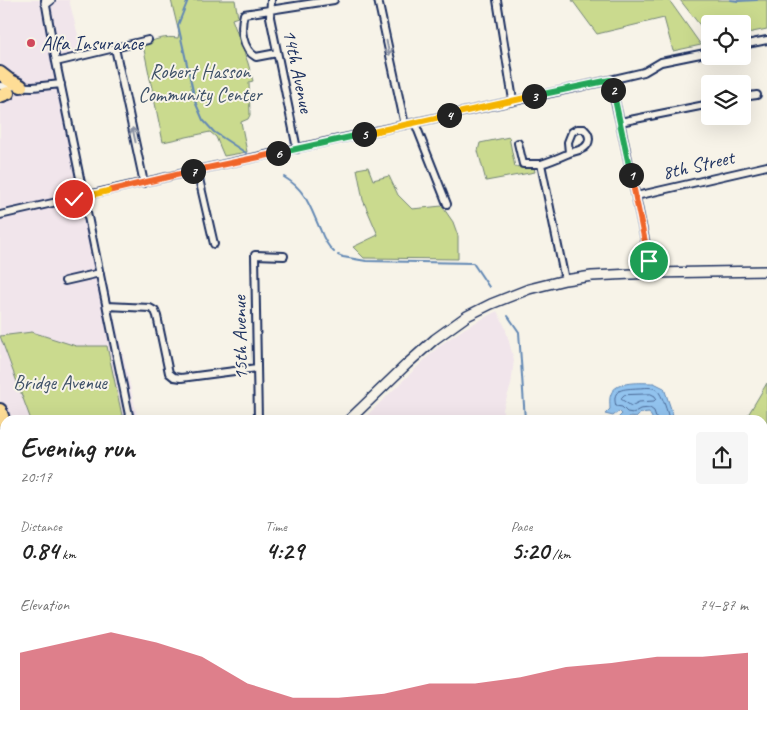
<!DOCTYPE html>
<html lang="en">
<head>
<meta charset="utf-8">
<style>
	:root { --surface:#fff; --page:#f6f6f6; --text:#222; --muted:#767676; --accent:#d1495b }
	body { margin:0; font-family:Caveat,sans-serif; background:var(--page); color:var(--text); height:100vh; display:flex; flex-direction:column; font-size:19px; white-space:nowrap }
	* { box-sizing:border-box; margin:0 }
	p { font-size:16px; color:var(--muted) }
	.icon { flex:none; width:28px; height:28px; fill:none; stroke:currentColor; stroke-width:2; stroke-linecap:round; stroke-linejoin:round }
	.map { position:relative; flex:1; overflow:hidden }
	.details { position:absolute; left:0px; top:415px; width:768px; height:321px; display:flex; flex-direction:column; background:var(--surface); border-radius:15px 15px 0 0; box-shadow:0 5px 20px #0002 }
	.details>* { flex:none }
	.tools { position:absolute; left:701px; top:15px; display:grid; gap:10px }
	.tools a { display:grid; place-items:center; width:50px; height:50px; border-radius:5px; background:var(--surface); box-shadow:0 5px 20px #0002; font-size:25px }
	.pin { position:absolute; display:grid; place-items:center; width:42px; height:42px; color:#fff; margin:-21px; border:2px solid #fff; border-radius:50%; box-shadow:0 1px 5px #0007 }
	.km { position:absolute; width:25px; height:25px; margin:-12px; border-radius:50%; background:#222; color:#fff; font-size:14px; line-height:25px; text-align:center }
	.round { display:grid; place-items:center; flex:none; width:52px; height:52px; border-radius:5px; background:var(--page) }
	.overview { display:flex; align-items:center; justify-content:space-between; height:85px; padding:0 20px }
	h1 { font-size:28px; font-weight:800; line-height:38px }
	.metrics { display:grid; grid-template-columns:repeat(3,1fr); gap:8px; height:85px; padding:5px 20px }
	.metrics div { display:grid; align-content:center }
	.metrics b { font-size:25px; font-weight:800 }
	.metrics small { font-size:14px; font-weight:400 }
	.metrics p { font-size:14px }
	.chart { height:140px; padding:10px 20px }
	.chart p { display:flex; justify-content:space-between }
	.chart svg { width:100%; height:90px; margin-top:5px; fill:var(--accent); opacity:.7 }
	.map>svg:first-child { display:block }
	.built { fill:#f1e5eb }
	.green { fill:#cada8e; stroke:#728476 }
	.water { fill:#92c3ee; stroke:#6288b4 }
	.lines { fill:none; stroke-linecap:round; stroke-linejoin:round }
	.shore { stroke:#4b6a98; stroke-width:1 }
	.stream { stroke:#6288b4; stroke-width:2 }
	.street-casing { stroke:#1b2f5e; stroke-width:10 }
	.secondary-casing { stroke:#1b2f5e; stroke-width:12 }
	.highway-casing { stroke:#1b2f5e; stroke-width:16 }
	.street { stroke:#f7f3e8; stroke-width:6 }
	.secondary { stroke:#f7f3e8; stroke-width:9 }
	.highway { stroke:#fedd96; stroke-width:12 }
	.oneway { stroke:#8991a3 }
	.split-1-casing { stroke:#fff; stroke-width:10 }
	.split-2-casing { stroke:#fff; stroke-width:10 }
	.split-3-casing { stroke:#fff; stroke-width:10 }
	.split-4-casing { stroke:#fff; stroke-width:10 }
	.split-5-casing { stroke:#fff; stroke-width:10 }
	.split-6-casing { stroke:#fff; stroke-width:10 }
	.split-7-casing { stroke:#fff; stroke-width:10 }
	.split-8-casing { stroke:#fff; stroke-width:10 }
	.split-9-casing { stroke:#fff; stroke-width:10 }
	.split-1 { stroke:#f0652b; stroke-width:6 }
	.split-2 { stroke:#22a559; stroke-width:6 }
	.split-3 { stroke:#22a559; stroke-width:6 }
	.split-4 { stroke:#f5b400; stroke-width:6 }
	.split-5 { stroke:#f5b400; stroke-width:6 }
	.split-6 { stroke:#22a559; stroke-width:6 }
	.split-7 { stroke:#f0652b; stroke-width:6 }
	.split-8 { stroke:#f0652b; stroke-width:6 }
	.split-9 { stroke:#f5b400; stroke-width:6 }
	.poi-dot { fill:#d1495b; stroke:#f7f3e8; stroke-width:2 }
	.labels { text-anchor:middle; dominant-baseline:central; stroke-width:4; stroke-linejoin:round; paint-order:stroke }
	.poi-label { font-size:20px; fill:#1b2f5e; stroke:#f7f3e8; text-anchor:start }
	.park-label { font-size:20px; fill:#3e5168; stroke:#f7f3e8 }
	.street-label { font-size:20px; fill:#1b2f5e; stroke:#f7f3e8 }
</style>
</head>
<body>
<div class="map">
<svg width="767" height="736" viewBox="0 0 767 736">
	<rect width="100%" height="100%" fill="#f7f3e8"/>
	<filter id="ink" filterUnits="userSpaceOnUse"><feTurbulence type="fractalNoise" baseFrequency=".02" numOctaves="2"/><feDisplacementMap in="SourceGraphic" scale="10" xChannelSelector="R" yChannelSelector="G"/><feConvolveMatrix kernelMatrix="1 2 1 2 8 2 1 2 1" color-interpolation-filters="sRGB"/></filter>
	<g filter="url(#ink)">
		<path class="built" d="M0,0H69L83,55L56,62L138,420H5L0,405Z
			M497,311L505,327L514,360L511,385L503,409V420H362L440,345L465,328Z
			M114,731H326L327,736H115Z"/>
		<path class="green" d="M171,0H235L238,17L232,19L248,63L253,81L249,82L250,115L248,119L241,122L247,152L224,156L216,137L210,132L163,142L143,45C155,39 165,36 178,38L179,33Z
			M572,0H669L701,45L673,51L664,18L597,34Z
			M680,0H767V29L743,34L742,24H710V38Z
			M509,137L515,167L532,165L534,167L535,172L486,181L478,151L480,143Z
			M368,167L373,180L389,176L398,195L412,209L442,206L453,222L458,236V259L364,258L353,247L378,235L363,200L357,169Z
			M32,332L76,346H107L123,420H31L0,336Z
			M767,383V430L763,438L762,420H745Z
			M325,731H554L555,736H327Z"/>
		<path class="water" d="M654,383L664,388L674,418V420H653L649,412L641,413L636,418L628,417L627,420H616L622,414L619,411L613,416L605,414L610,409C610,404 609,398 611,394C616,380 642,383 654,383Z"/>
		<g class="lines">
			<path class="shore" d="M651,394L655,396L656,399L654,401L639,402L631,406L621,399L622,397L624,395Z
				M657,420L654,411L650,408L640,409L633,413L627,412L622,407L616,406C611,388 624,389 638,388C644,388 652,386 657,390C662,394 668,413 669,420"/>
			<path class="stream" d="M188,0L178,25L196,104L203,120L214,132L246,153
				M731,0L738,1L757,0
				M284,177C306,190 310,207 320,229C323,237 327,246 334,252
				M338,255L343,257L366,261L473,263L489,287
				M508,316L519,332L525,420
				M762,505L767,513
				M0,698L5,701
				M42,736L44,733L43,731"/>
			<defs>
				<path id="street" d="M45,0L56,62L130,420
					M271,0L270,17L297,149
					M378,0L405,125
					M497,0L513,100
					M742,45L767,40
					M115,48L144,183
					M277,53L256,57C242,49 240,28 244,14L334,0
					M56,62L148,40
					M610,80L620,122L652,273
					M0,86L33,87L61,84
					M742,97L757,95
					M620,122L710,104
					M415,123L447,204
					M518,143L523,164H541
					M197,170L214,244
					M636,196L767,166
					M0,215L197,170L610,80L644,72L661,62L710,52
					M565,280L541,164C551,161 558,158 567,154C575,150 588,151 589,139C589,134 587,132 584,129H577L572,132L568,142L569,153
					M65,281L100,273
					M107,306L150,308L155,311L157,316L169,373L174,377L181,378L257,368
					M258,420L255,255L284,256
					M762,550L767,553
					M762,564L767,562
					M192,731L193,736
					M359,731L360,736
					M443,731L444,736
					M505,731V736"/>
				<path id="secondary" d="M46,3L50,0
					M349,420L407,364L435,339L467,316L491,304L529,289L565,280L592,276L652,273L767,271
					M0,560H5"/>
				<path id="highway" d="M0,73L9,80L21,86
					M0,96L8,93
					M0,410L5,425
					M0,451L5,473
					M0,489L5,503
					M0,645L5,648
					M91,731L95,736
					M107,731L110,736"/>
			</defs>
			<use href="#street" class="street-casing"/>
			<use href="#secondary" class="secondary-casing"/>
			<use href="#highway" class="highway-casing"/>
			<use href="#street" class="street"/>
			<use href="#secondary" class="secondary"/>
			<use href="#highway" class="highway"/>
		</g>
		<defs><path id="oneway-shaft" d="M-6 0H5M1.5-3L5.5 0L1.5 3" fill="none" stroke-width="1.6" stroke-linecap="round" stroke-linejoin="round" transform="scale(1.25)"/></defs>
		<g class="oneway">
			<use href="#oneway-shaft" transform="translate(388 48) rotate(78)"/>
			<use href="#oneway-shaft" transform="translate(134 135) rotate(-102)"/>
		</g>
	</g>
	<g class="lines" filter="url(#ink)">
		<defs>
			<path id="split-1" d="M631,175L649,261"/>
			<path id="split-2" d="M613,90L631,175"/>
			<path id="split-3" d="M534,96L610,80L613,90"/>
			<path id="split-4" d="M449,115L534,96"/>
			<path id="split-5" d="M364,134L449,115"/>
			<path id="split-6" d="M278,153L364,134"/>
			<path id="split-7" d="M193,171L278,153"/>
			<path id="split-8" d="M108,191L193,171"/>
			<path id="split-9" d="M74,199L108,191"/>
		</defs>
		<use href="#split-1" class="split-1-casing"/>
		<use href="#split-2" class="split-2-casing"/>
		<use href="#split-3" class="split-3-casing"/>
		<use href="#split-4" class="split-4-casing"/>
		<use href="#split-5" class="split-5-casing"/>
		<use href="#split-6" class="split-6-casing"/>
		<use href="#split-7" class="split-7-casing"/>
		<use href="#split-8" class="split-8-casing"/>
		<use href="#split-9" class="split-9-casing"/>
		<use href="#split-1" class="split-1"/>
		<use href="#split-2" class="split-2"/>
		<use href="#split-3" class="split-3"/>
		<use href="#split-4" class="split-4"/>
		<use href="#split-5" class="split-5"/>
		<use href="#split-6" class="split-6"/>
		<use href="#split-7" class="split-7"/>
		<use href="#split-8" class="split-8"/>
		<use href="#split-9" class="split-9"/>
	</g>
	<circle class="poi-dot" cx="31" cy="43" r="5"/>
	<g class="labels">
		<g class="poi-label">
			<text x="41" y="43">Alfa Insurance</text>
		</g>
		<g class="park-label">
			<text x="200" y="71">Robert Hasson<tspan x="200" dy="23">Community Center</tspan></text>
			<text x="60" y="382">Bridge Avenue</text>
		</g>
		<g class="street-label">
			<text transform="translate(298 71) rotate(78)">14th Avenue</text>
			<text transform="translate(698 165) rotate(-13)">8th Street</text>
			<text transform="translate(240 338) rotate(-91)">15th Avenue</text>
		</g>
	</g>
</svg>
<div class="tools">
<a><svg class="icon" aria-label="locate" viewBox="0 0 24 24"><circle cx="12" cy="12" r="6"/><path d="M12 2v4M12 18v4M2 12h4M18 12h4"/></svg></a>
<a><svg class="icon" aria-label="layers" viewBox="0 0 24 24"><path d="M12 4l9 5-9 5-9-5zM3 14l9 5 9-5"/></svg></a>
</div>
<div class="pin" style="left:649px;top:261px;background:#1e9e55"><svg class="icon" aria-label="arrive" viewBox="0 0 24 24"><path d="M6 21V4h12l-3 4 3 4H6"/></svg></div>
<div class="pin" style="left:74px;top:199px;background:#d93025"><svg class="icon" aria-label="check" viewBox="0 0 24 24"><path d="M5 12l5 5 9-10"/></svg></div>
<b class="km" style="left:631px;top:175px">1</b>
<b class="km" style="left:613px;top:90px">2</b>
<b class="km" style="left:534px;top:96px">3</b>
<b class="km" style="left:449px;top:115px">4</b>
<b class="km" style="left:364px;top:134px">5</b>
<b class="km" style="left:278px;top:153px">6</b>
<b class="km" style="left:193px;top:171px">7</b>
<section class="details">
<div class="overview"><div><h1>Evening run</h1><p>20:17</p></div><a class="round"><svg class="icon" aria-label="share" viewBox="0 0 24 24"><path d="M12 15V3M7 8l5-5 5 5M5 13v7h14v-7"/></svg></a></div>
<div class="metrics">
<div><p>Distance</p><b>0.84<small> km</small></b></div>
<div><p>Time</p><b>4:29</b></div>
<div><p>Pace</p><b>5:20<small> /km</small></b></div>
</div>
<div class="chart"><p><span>Elevation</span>74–87 m</p>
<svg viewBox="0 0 160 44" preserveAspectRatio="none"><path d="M0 44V16L10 11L20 6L30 11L40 18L50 31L60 38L70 38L80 36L90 31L100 31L110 28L120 23L130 21L140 18L150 18L160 16V44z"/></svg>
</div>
</section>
</div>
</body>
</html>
